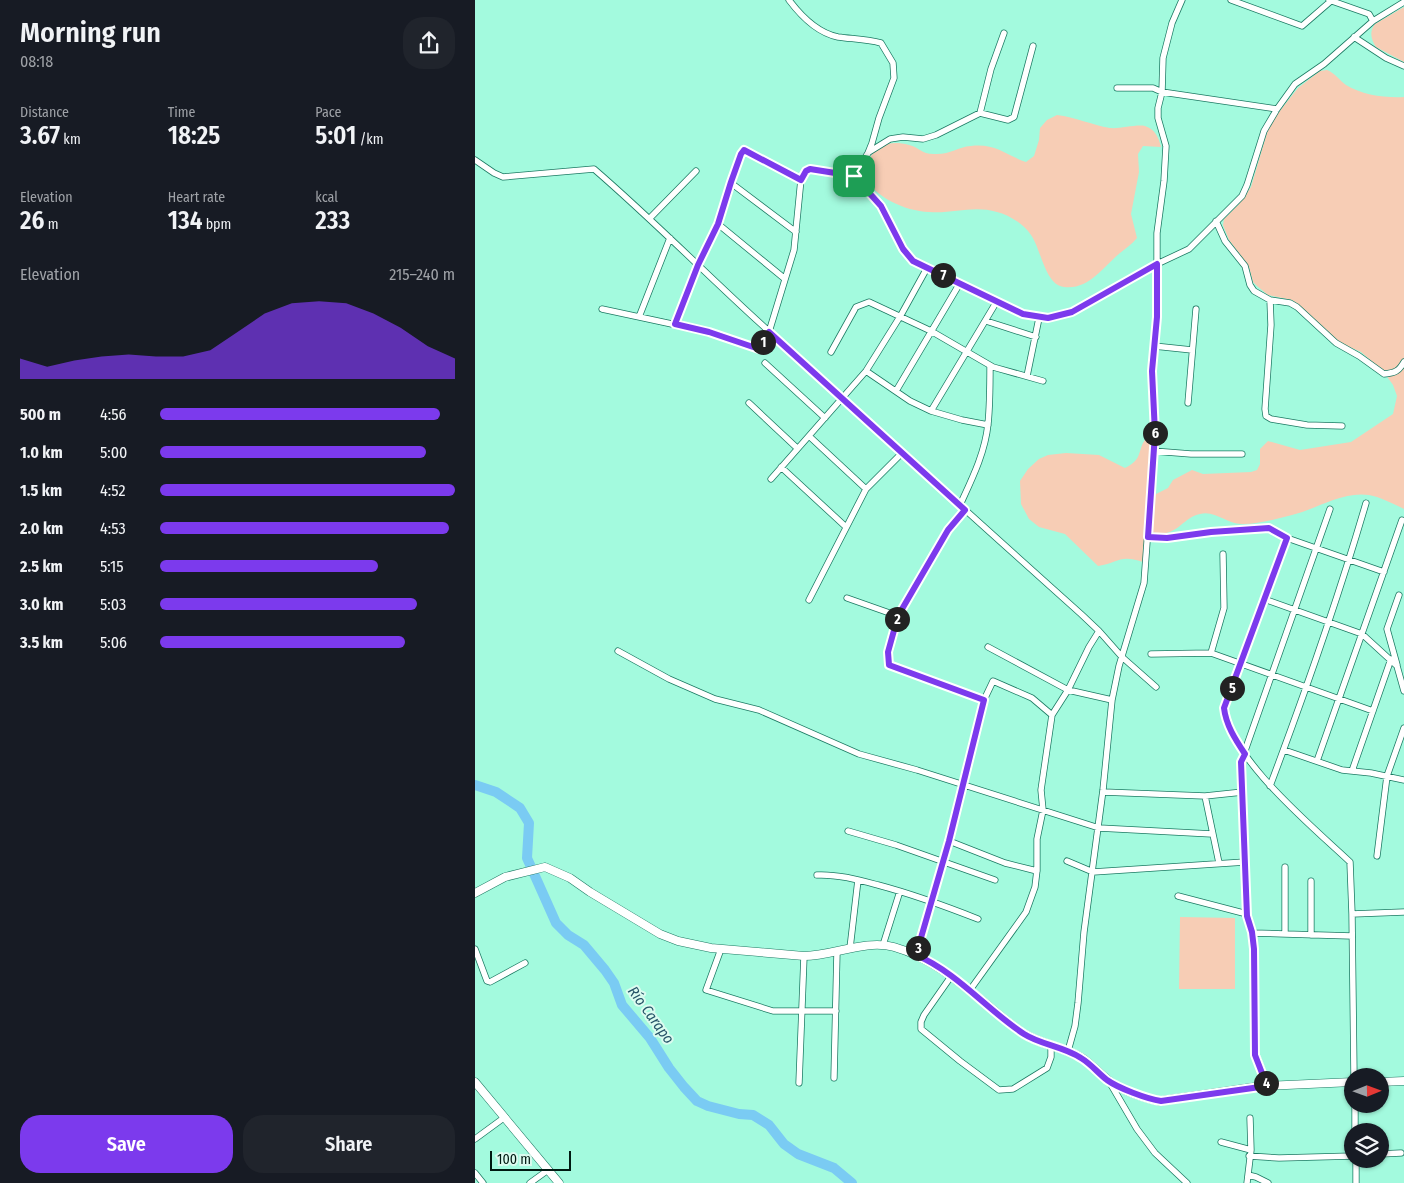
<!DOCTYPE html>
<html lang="en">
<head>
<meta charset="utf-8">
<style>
	:root { --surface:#171b24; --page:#20242c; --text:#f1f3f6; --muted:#9ea1a6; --accent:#7c3aed }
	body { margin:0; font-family:"Fira Sans Condensed",sans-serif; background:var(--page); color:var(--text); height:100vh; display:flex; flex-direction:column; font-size:19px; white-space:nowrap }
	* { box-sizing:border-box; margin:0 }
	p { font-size:16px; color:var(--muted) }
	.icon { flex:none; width:28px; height:28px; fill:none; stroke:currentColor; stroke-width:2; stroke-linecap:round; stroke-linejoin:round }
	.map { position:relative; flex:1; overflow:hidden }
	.drawer { display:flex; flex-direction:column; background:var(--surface); width:475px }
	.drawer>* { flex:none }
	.needle { width:32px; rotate:89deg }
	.buttons { position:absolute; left:869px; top:1068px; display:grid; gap:10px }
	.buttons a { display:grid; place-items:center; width:45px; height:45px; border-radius:50%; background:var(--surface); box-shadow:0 1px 4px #0004; font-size:25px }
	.scale { position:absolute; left:15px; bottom:12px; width:81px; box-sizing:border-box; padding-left:5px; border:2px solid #001a12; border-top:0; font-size:14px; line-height:18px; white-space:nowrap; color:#001a12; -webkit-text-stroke:4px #dbfbef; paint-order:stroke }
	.pin { position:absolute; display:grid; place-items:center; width:42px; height:42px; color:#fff; margin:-21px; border-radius:10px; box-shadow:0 2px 8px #0006 }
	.km { position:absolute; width:25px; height:25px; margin:-12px; border-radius:50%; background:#222; color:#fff; font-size:14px; line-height:25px; text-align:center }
	.round { display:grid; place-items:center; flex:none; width:52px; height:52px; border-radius:20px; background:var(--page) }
	.overview { display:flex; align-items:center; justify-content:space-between; height:85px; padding:0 20px }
	h1 { font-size:28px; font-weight:600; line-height:38px }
	.metrics { display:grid; grid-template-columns:repeat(3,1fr); gap:8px; height:85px; padding:5px 20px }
	.metrics div { display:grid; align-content:center }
	.metrics b { font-size:25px; font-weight:600 }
	.metrics small { font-size:14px; font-weight:400 }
	.metrics p { font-size:14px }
	.chart { height:140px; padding:10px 20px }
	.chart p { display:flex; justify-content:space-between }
	.chart svg { width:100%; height:90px; margin-top:5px; fill:var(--accent); opacity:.7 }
	.cta { display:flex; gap:10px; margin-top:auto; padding:10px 20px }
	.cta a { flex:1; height:58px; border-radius:20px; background:var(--accent); color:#fff; font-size:20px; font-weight:600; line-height:58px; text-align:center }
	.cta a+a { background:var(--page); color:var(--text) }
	ul { padding:0 20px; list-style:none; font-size:16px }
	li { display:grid; grid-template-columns:80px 60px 1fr; align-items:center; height:38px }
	li i { height:12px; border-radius:6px; background:var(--accent) }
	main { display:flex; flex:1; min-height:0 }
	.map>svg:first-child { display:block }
	.green { fill:#f7cdb5 }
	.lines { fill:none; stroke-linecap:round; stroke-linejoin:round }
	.river { stroke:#7acbf3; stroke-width:10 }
	.street-casing { stroke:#1c7a63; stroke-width:7 }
	.secondary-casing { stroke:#1c7a63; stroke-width:9 }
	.street { stroke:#fff; stroke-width:5.5 }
	.secondary { stroke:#fff; stroke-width:8 }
	.route-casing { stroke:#fff; stroke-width:10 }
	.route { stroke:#7c3aed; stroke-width:6 }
	.labels { text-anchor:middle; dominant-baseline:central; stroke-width:4; stroke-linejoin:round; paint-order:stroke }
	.water-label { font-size:15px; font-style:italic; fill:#265368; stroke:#dbfbef }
</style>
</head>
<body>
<main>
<section class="drawer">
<div class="overview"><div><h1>Morning run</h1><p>08:18</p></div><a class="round"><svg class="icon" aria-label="share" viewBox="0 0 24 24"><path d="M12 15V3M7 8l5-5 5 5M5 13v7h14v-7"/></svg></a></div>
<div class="metrics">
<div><p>Distance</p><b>3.67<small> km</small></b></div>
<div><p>Time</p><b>18:25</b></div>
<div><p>Pace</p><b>5:01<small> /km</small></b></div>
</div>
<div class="metrics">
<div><p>Elevation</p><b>26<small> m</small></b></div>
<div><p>Heart rate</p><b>134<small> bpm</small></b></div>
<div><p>kcal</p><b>233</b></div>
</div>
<div class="chart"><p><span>Elevation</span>215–240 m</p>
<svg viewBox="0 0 160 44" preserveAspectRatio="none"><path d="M0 44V34L10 38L20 35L30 33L40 32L50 33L60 33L70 30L80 21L90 12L100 7L110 6L120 7L130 12L140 19L150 28L160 34V44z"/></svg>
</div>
<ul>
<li><b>500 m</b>4:56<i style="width:95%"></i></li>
<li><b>1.0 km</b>5:00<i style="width:90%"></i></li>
<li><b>1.5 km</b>4:52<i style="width:100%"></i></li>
<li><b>2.0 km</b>4:53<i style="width:98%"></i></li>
<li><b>2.5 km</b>5:15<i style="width:74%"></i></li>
<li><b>3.0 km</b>5:03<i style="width:87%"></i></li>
<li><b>3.5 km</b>5:06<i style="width:83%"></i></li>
</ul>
<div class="cta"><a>Save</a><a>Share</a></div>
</section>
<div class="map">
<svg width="929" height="1183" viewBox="0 0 929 1183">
	<rect width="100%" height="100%" fill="#a3fade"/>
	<path class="green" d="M929,7V62L901,47C896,39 894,32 900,24Z
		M852,70C860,73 864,80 871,85C887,95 910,98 929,97V509C919,504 905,497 894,495C867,491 842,509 817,515C801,519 784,524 768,524C752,525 741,510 725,514C706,518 702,539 677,532L679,495L693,488L698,480L717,470L728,474L776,472L782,470L785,464V449L793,441L825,450L876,442L918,414L922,396L918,385L908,371L886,352L863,342L824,305L817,300L793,295L782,286L778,282L774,267L754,240L748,225L749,219L764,204L776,187L793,129L800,117L823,88L845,71Z
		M582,115C600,117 617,125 635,128C645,129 662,124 670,126C680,129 684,138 686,147L668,146L663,154L664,172L656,214L662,238C657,244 651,248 645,253C628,267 614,290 589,287C570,285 566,249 556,235C549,224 534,215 522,212C498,205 478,214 454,212C430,211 398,197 388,174C395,150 408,138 434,145C444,147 446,154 459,154C475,155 482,147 496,146C520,143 531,155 551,162L559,156L564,140L565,128L572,120Z
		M677,434L672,484L668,562C644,554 644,563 623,566L590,534L564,527L554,519L546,504L545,481L553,469L564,459L573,455L591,453L624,455L650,468C672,458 659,445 677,434Z
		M705,917L760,918V989H704Z"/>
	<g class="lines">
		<path class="river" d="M0,785L21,792L45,808L54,823L52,858L81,923L93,935L109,945L130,970L139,983L147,1005L175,1038L194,1068L209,1087L222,1101L233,1106L264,1114L278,1115L294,1125L309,1144L323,1154L359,1168L377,1183"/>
		<defs>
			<path id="street" d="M314,0C326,16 343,33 363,37C377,39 391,39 406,43L418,63L419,78L404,118L397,143L393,153L379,176
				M756,0L827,26L857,0
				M854,0L894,14L898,21
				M879,37L911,58L929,66
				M642,88H678L687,92L802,109
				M505,113L516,69L529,33
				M394,152L415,139L428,137L448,139L461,135L505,113L533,120L539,117L558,46
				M0,160L19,173L28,177L119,169C177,219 230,273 286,324C392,422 499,518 606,614L624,631L647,657L681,687
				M256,183L321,232
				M175,218L221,171
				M741,221L750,241L770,266L775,285L779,291L795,300L815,303L822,307L861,343L884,356L909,374C920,373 924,371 929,362
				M243,224L310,279
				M795,300L796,325L790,409L791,416L796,419L832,425L867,426
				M127,309L234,332L284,349L294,332L319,250L326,179L331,171L335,169L379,176L406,206L428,249L438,261L548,314L573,318L597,312L682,264L714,249L767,196L772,185L789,131L802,109L820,84L849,64L898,21L929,2
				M164,317L195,238
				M511,321L561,337
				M200,324L223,265L243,224L256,183L266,154L269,150L326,180
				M679,346L717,350
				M356,352L381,307L394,302L456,331L518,367L568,381
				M290,363L350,418
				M391,371L435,401L456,411L487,420L513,425
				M552,376L564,318
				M421,391L485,283
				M274,403L322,448
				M713,403L721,309
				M456,411L522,301
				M334,436L391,489
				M678,451L716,454H767
				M306,467L371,527
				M296,479L391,371L426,315L452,268
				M485,505C497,479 510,453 513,424C515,405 515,385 515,366
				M490,510L473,530L423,616L413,651L414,665L509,700
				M673,537L692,538L736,532L794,528L812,538L909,572
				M812,538L749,708C755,759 838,827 875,862L877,914L879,1076
				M372,598L423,616
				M789,599L887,634L922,666L929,691
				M334,600L391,489L427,453
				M513,647L593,690L637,700
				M143,651L194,679L240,699L284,710L384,754L442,770L624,828L737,834
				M736,653L749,608L748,554
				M676,654L736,653L898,711
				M922,665L912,629L924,595
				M809,750L867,770L896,773L929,780
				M842,761L927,520
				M877,771L916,659
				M795,786C830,693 863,599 891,503
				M628,792L730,796L768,792
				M730,796L744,863
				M373,831L421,845L520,880
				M474,841L530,863L562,871
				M902,856L912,776L929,728
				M592,861L618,872L770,862
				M810,867V934L877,936
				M342,875C362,874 384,880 403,885C437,894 470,906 503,919
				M836,881V935
				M703,896L772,914
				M877,914L929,912
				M777,933L810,934
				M408,945L425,891
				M375,948L383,880
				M0,949L12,981L15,982L50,963
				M246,949L231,990L298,1011H361
				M441,955L474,841L509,700L518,681L557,698L577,715
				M477,975L449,1015L446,1022V1029L485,1061L524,1090L538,1089L572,1068L576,1057V1045
				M495,990L551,912L560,887L562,870V839L568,810L566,790L577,715L593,690L614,647L624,631
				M593,1051L600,1026L603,1003L609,932L628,790L637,700L644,666L669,583L680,433L677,371L682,317V233L689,181L691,146L683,118V108L687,92L688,58L697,23L707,0
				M359,1078L362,952
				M324,1083L329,956
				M635,1083L662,1129L680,1153L712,1183
				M793,1086L781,1055L779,949L777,933L772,916L766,762L855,509
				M880,1104V1131
				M775,1118L776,1150
				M0,1139L30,1117
				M746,1142L776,1150L772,1183
				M905,1154L926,1153
				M774,1156L804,1158L878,1156
				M881,1159V1183
				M0,1173L8,1183
				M773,1175L781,1177L793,1183
				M55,1183L73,1170"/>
			<path id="secondary" d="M0,893L30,877L70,867L95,878L115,892L185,934L203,941L236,948L329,956C358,956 390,939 419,947C458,958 487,984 517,1009C528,1018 539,1028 551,1035C568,1045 589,1047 607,1058C616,1064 624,1073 633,1080C643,1089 672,1099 685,1101L787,1086L878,1082
				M0,1082L84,1183
				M905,1082L929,1081"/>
		</defs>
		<use href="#street" class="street-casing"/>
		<use href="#secondary" class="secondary-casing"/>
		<use href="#street" class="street"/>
		<use href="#secondary" class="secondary"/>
	</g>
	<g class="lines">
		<defs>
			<path id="route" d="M269,150L326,180L331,171L335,169L379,176L406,206L428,249L438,261L548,314L573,318L597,312L682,264V317L677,371L680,433L673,537L692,538L736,532L794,528L812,538L749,708C751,725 760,739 770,754L766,762L772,916L777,932L779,949L780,1055L792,1086L686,1101C672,1099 643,1088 632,1080C623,1073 616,1064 606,1058C588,1046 566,1045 549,1034C512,1010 483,973 441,955L474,841L509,700L414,665L413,652L423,616L473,530L490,510L294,332L284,349L234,332L200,324L223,265L243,224L256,182L266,154Z"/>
		</defs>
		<use href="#route" class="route-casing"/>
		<use href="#route" class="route"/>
	</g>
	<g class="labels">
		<g class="water-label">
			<text transform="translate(176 1015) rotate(54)">Río Carapo</text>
		</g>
	</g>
</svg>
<div class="buttons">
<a><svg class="needle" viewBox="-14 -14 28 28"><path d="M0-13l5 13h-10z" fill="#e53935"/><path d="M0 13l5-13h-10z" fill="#9ea1a6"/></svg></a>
<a><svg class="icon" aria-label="layers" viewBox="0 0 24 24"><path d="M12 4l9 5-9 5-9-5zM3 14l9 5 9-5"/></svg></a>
</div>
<div class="scale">100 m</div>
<div class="pin" style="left:379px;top:176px;background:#1e9e55"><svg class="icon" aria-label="arrive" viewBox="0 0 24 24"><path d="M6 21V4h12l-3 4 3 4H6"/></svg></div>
<b class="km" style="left:288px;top:342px">1</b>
<b class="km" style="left:422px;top:619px">2</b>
<b class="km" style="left:443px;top:948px">3</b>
<b class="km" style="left:791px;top:1083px">4</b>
<b class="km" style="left:757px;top:688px">5</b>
<b class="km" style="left:680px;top:433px">6</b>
<b class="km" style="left:468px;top:275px">7</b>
</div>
</main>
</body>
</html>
